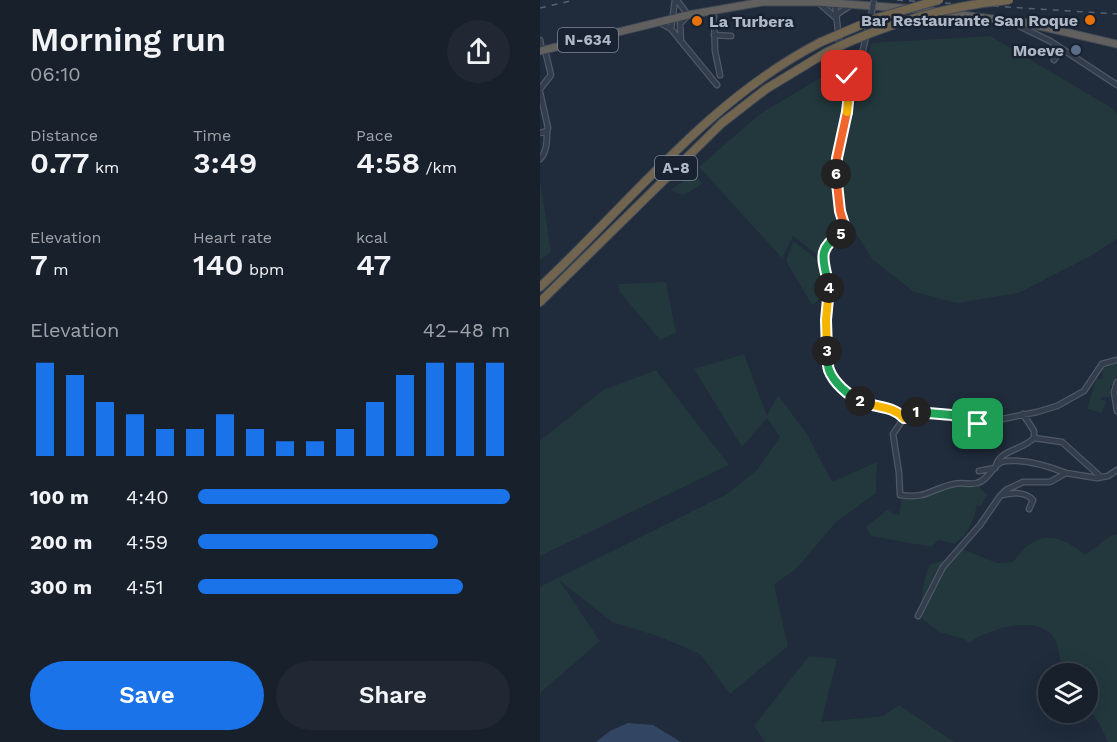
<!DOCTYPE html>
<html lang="en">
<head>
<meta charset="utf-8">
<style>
	:root { --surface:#18202c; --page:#212834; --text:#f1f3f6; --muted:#9fa3a9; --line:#363e48; --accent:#1a73e8 }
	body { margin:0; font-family:"Work Sans",sans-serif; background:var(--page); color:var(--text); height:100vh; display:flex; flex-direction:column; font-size:22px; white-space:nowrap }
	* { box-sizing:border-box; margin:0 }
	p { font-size:20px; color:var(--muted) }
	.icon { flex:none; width:33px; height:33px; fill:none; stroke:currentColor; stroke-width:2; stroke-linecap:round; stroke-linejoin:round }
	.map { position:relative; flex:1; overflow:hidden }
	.panel { display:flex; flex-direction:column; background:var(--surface); width:540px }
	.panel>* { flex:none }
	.controls { position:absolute; left:498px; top:663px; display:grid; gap:12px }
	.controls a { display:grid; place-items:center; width:60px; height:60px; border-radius:50%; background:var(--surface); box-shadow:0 6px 24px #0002,0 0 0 2px var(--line); font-size:30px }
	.pin { position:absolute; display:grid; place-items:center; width:51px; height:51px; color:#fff; margin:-26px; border-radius:12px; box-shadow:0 3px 9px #0006 }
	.km { position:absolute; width:30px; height:30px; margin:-15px; border-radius:50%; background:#222; color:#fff; font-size:16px; line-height:30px; text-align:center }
	.round { display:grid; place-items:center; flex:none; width:63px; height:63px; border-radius:32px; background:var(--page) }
	.overview { display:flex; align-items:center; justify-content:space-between; height:102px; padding:0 30px }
	h1 { font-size:33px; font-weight:600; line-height:45px }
	.figures { display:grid; grid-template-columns:repeat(3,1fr); gap:9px; height:102px; padding:6px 30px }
	.figures div { display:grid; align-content:center }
	.figures b { font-size:30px; font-weight:600 }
	.figures small { font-size:16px; font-weight:400 }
	.figures p { font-size:16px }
	.chart { height:168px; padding:12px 30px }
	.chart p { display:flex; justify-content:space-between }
	.chart svg { width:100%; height:108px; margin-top:6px; stroke:var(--accent); stroke-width:6 }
	.primary-button { display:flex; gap:12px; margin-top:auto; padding:12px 30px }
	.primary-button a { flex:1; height:69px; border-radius:36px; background:var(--accent); color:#fff; font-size:24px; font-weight:600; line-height:69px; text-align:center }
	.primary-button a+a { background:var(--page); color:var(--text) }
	ul { padding:0 30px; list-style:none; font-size:20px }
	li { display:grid; grid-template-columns:96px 72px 1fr; align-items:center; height:45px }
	li i { height:15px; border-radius:8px; background:var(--accent) }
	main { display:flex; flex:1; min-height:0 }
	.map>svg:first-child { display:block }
	.green { fill:#22383c }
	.water { fill:#324664 }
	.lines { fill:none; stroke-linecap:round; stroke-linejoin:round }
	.minor-casing { stroke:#4f5866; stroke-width:7 }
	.trunk-casing { stroke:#3f4856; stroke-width:9 }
	.motorway-casing { stroke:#3f4856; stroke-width:10 }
	.minor { stroke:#343d4b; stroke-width:4.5 }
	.trunk { stroke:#62605e; stroke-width:7 }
	.motorway { stroke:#726550; stroke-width:8 }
	.rail { stroke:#556172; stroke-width:1.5; stroke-dasharray:6 6; stroke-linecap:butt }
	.minor-bridge-casing { stroke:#4f5866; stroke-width:7; stroke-linecap:butt }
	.motorway-bridge-casing { stroke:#3f4856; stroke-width:10; stroke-linecap:butt }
	.minor-bridge { stroke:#343d4b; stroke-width:4.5 }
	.motorway-bridge { stroke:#726550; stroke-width:8 }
	.split-1-casing { stroke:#fff; stroke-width:12 }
	.split-2-casing { stroke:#fff; stroke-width:12 }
	.split-3-casing { stroke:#fff; stroke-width:12 }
	.split-4-casing { stroke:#fff; stroke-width:12 }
	.split-5-casing { stroke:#fff; stroke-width:12 }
	.split-6-casing { stroke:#fff; stroke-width:12 }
	.split-7-casing { stroke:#fff; stroke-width:12 }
	.split-8-casing { stroke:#fff; stroke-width:12 }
	.split-1 { stroke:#22a559; stroke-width:8 }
	.split-2 { stroke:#f5b400; stroke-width:8 }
	.split-3 { stroke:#22a559; stroke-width:8 }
	.split-4 { stroke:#f5b400; stroke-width:8 }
	.split-5 { stroke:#22a559; stroke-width:8 }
	.split-6 { stroke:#f0652b; stroke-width:8 }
	.split-7 { stroke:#f0652b; stroke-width:8 }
	.split-8 { stroke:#f5b400; stroke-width:8 }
	.food-dot { fill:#e8710a; stroke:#192230; stroke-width:2 }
	.service-dot { fill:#5c6f8a; stroke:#192230; stroke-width:2 }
	.labels { text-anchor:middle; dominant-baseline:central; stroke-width:5; stroke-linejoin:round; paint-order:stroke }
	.shield { fill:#192230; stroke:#828b9a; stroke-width:1.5 }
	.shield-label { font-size:15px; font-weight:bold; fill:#afb8c7 }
	.poi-label { font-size:16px; font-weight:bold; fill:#afb8c7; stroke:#192230; text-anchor:end }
</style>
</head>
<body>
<main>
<section class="panel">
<div class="overview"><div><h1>Morning run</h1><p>06:10</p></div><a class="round"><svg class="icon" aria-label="share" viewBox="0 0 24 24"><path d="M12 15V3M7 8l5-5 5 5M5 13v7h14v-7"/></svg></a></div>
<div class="figures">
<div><p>Distance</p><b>0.77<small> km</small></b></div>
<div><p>Time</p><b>3:49</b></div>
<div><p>Pace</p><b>4:58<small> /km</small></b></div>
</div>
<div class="figures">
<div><p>Elevation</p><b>7<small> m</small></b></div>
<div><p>Heart rate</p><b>140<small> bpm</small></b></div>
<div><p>kcal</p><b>47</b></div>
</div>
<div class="chart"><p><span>Elevation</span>42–48 m</p>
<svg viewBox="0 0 160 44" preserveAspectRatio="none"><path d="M5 44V6M15 44V11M25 44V22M35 44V27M45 44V33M55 44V33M65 44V27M75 44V33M85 44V38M95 44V38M105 44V33M115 44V22M125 44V11M135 44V6M145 44V6M155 44V6"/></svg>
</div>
<ul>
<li><b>100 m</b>4:40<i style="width:100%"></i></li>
<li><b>200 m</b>4:59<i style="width:77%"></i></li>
<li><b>300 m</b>4:51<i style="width:85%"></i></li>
</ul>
<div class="primary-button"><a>Save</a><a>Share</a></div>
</section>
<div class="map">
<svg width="577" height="742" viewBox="0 0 577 742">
	<rect width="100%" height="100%" fill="#202b3b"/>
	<path class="green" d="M450,36L572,108L577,115V239L549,257L478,293L417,303L374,292L333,260L308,221L300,165L331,43Z
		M295,69L302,107L292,160L298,228L279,256L253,236L242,258L159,167L220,114Z
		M156,173L162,184L144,195L130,190Z
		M0,180L11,252L0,260Z
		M253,241L276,258L290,291L272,305L246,261Z
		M126,282L136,333L120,340L79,291V284Z
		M204,354L227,416L238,395L267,434L292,482L337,462L336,493L296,522L257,568L234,585L248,646L190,694L160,654L120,637L72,622L19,580L60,641L0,693V587L187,494L217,470L240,437L227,418L202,447L154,369Z
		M577,364V375L573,385H570V397H561L562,400L566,401L562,413L547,409L556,379H563L562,368Z
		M116,370L189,465L0,556V441L63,390Z
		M434,484L440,487L447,495L441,506L437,505C433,522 429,533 415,544L398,540L392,547L331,536L326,527L347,510L359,516L362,497H383L415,485Z
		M577,534V742H568L560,725L548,707V674L528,673C526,670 523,666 521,661C518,653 518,641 512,635C493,615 448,629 429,643L424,639L399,632L380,617L383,586L389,565L408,559L420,548L457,563L473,562C495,531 516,531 545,555L572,535Z
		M269,656L297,659L281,722L343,716L359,705L414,742H225L214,726Z"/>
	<path class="water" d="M88,723L113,725L141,742H56L70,731Z"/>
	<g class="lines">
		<defs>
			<path id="minor" d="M137,0L148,15L140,24L141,41
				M279,3L295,17
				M295,3L303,79L301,87L304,91L309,93
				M172,10L174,17L175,51L180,75
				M296,15L311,5
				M119,22L131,29L177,85
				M471,22L510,41L577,85
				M131,29L135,0
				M174,35L191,36
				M0,40L2,51
				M514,60L522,49
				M0,89L11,75L5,50
				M0,92L8,128L7,131
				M309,93L296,172V186L306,231L290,240L283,252L290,291L286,320L288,367L298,383L316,399L328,404L351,408L364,418
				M309,93L314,91L317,87L316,80L329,24
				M0,133L7,131C7,141 7,152 0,159
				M577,382L574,392L577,411
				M494,438L522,442L561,477
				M456,466C459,450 483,450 494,438V431L483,414
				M439,471L455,468
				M526,473C508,466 486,459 466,461C453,462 450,480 437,483C430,485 421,482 414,484C390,489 388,499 360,495L359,473L353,434L364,418L371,413L412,415L438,424L497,412L517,406L544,391L562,364L577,360
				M462,495C473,492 486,492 493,500L489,509
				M378,616L403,567L440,525L460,496L466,490L483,482H510L526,473L557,478L568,476L577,470"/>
			<path id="trunk" d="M0,51L148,15L222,2H277L376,9L468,21H478L577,44"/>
			<path id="motorway" d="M0,287C91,202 168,100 281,42
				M0,302L182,123L226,89L287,52"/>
		</defs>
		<use href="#minor" class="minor-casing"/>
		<use href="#trunk" class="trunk-casing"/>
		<use href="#motorway" class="motorway-casing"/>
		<use href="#minor" class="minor"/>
		<use href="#trunk" class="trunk"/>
		<use href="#motorway" class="motorway"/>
		<path class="rail" d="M357,0L577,14
			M0,8L35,0"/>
		<defs>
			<path id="minor-bridge" d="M330,22L334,0"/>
			<path id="motorway-bridge" d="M281,42L337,18L399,0
				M287,52C345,24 405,6 469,0"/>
		</defs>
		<use href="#minor-bridge" class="minor-bridge-casing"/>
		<use href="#motorway-bridge" class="motorway-bridge-casing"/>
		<use href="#minor-bridge" class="minor-bridge"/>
		<use href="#motorway-bridge" class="motorway-bridge"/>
	</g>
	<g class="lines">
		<defs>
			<path id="split-1" d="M376,412L412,415L438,424"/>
			<path id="split-2" d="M320,401C335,408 352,405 364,418L369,413L376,412"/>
			<path id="split-3" d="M287,351C288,357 287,364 289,370C294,383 308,395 320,401"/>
			<path id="split-4" d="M287,351L286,320L289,288"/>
			<path id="split-5" d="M289,288C285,262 274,250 301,234"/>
			<path id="split-6" d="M296,174L300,211L306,231L301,234"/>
			<path id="split-7" d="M296,174L297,158L307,112"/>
			<path id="split-8" d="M307,76C301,79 300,84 302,89L309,93L307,112"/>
		</defs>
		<use href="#split-1" class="split-1-casing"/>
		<use href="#split-2" class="split-2-casing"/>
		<use href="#split-3" class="split-3-casing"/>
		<use href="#split-4" class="split-4-casing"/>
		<use href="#split-5" class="split-5-casing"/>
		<use href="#split-6" class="split-6-casing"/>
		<use href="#split-7" class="split-7-casing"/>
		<use href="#split-8" class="split-8-casing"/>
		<use href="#split-1" class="split-1"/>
		<use href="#split-2" class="split-2"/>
		<use href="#split-3" class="split-3"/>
		<use href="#split-4" class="split-4"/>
		<use href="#split-5" class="split-5"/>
		<use href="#split-6" class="split-6"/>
		<use href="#split-7" class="split-7"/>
		<use href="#split-8" class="split-8"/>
	</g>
	<g class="food-dot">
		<circle cx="550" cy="20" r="6"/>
		<circle cx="157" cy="21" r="6"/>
	</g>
	<circle class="service-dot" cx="536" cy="50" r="6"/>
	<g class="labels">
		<g class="shield">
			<rect x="18" y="28" width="60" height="24" rx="4.5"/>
			<rect x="115" y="156" width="42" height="24" rx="4.5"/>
		</g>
		<g class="shield-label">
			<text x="48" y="40">N-634</text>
			<text x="136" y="168">A-8</text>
		</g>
		<g class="poi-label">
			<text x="538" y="20">Bar Restaurante San Roque</text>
			<text x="169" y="21" text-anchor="start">La Turbera</text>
			<text x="524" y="50">Moeve</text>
		</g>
	</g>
</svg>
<div class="controls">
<a><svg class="icon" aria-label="layers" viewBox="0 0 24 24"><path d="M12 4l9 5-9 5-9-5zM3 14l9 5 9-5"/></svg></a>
</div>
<div class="pin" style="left:438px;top:424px;background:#1e9e55"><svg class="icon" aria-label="arrive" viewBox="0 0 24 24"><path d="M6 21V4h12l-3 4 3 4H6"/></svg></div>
<div class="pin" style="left:307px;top:76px;background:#d93025"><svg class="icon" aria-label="check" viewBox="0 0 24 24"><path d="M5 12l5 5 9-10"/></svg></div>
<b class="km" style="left:376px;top:412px">1</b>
<b class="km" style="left:320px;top:401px">2</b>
<b class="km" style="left:287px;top:351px">3</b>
<b class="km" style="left:289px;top:288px">4</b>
<b class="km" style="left:301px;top:234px">5</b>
<b class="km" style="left:296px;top:174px">6</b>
</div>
</main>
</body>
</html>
